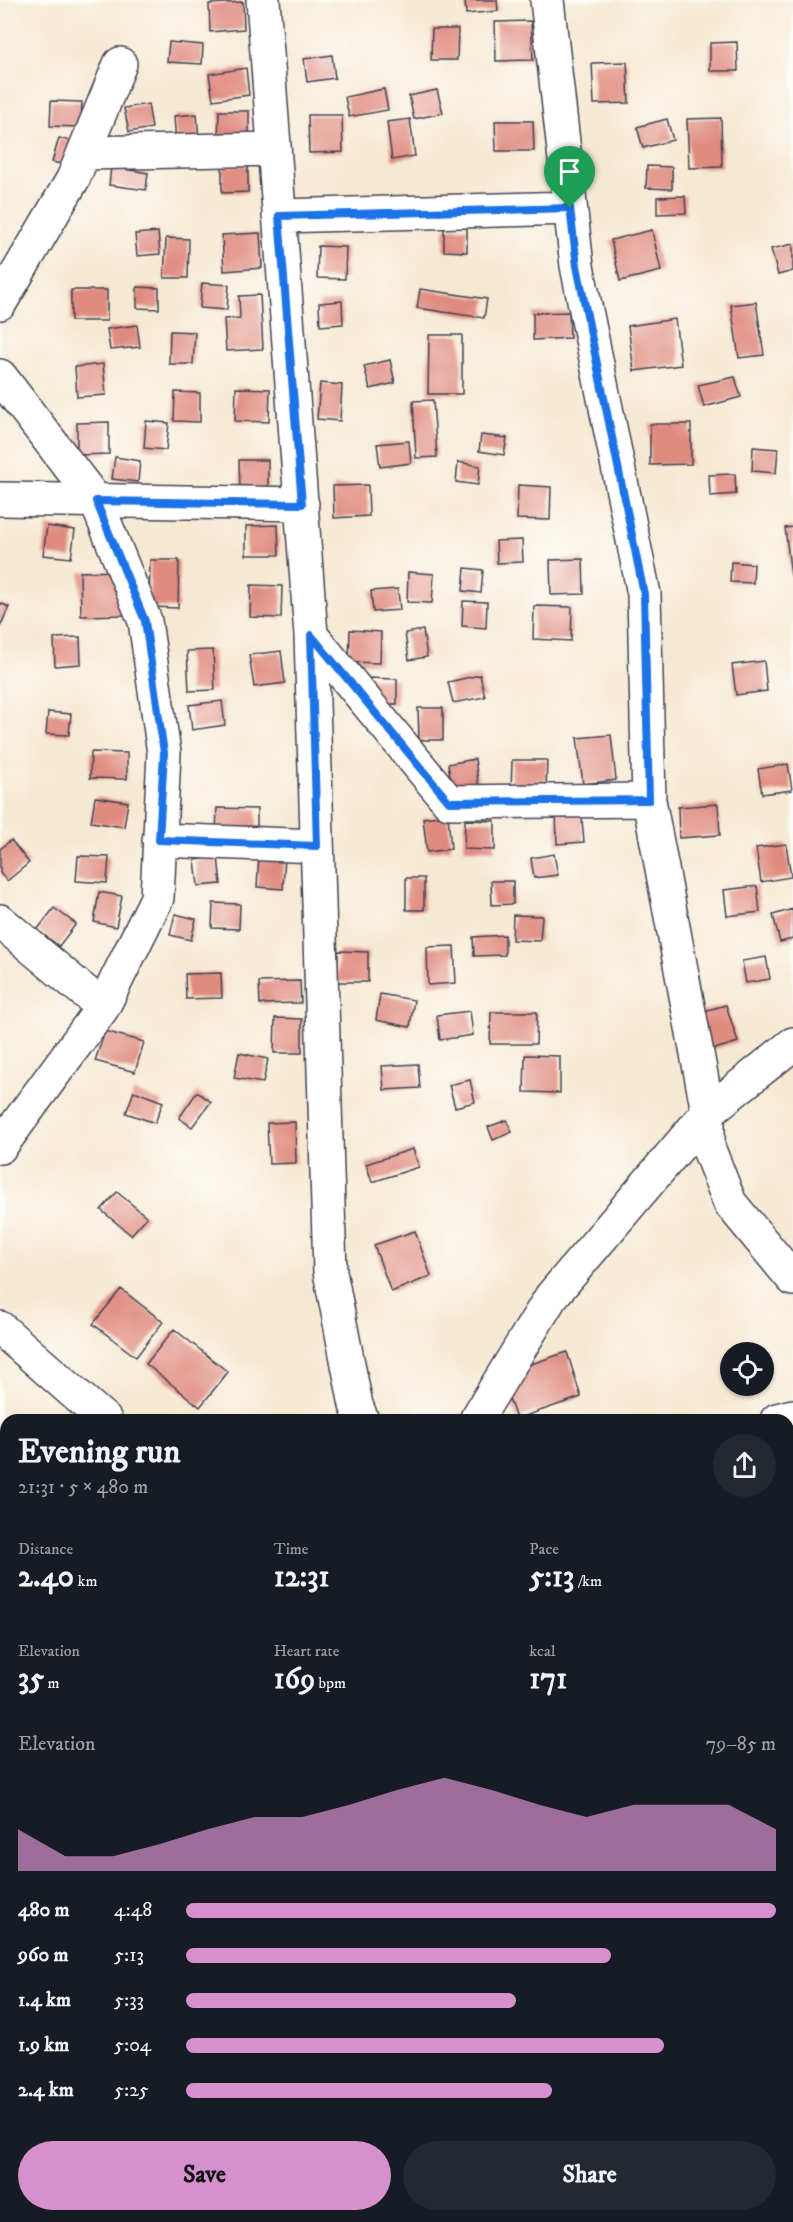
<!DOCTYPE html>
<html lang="en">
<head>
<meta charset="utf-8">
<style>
	:root { --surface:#171b24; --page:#242831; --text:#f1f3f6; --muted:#9ea1a6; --accent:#d690ce }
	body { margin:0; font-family:"IM FELL DW Pica",serif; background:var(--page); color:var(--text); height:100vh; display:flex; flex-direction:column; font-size:22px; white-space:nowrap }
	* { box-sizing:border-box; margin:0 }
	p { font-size:20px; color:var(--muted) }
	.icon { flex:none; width:33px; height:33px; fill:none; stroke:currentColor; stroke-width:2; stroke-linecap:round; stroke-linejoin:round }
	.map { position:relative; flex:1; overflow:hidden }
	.details { position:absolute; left:0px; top:1414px; width:794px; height:808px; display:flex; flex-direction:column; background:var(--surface); border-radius:18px 18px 0 0; box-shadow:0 2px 4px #0004 }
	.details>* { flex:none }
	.controls { position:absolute; left:720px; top:1342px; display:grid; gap:12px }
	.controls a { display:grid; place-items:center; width:54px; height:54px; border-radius:50%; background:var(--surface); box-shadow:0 2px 4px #0004; font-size:30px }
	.pin { position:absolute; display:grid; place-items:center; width:51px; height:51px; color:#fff; margin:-62px -26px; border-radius:50% 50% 50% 0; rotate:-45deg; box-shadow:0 0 6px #0007 }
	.pin .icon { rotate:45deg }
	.round { display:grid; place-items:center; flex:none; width:63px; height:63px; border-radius:32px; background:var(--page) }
	.summary { display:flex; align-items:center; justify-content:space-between; height:102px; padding:0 18px }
	h1 { font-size:33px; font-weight:700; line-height:45px }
	.figures { display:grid; grid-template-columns:repeat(3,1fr); gap:9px; height:102px; padding:6px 18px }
	.figures div { display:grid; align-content:center }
	.figures b { font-size:30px; font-weight:700 }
	.figures small { font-size:16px; font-weight:400 }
	.figures p { font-size:16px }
	.chart { height:168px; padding:12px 18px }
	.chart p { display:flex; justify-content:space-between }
	.chart svg { width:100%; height:108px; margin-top:6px; fill:var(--accent); opacity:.7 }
	.primary-button { display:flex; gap:12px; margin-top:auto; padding:12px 18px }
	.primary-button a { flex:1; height:69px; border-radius:36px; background:var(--accent); color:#111; font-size:24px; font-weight:700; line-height:69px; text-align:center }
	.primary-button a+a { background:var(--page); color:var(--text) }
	ul { padding:0 18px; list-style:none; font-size:20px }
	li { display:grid; grid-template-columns:96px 72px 1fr; align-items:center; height:45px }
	li i { height:15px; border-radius:8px; background:var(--accent) }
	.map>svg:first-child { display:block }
	.building { fill:#e08b80 }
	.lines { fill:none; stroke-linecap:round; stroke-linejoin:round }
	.minor-casing { stroke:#424052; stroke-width:36 }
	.minor { stroke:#fff; stroke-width:33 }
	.route-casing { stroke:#fff; stroke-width:12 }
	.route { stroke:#1a73e8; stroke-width:8 }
</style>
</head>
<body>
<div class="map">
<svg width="793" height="2222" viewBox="0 0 793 2222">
	<rect width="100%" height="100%" fill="#fdfcf7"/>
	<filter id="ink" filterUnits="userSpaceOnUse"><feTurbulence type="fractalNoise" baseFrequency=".0167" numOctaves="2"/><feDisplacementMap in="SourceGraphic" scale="12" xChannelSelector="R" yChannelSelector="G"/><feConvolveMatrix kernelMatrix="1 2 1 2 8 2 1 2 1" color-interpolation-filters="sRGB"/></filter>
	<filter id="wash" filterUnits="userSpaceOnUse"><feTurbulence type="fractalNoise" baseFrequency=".008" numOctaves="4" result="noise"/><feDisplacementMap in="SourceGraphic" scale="24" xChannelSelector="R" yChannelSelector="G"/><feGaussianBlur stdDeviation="1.35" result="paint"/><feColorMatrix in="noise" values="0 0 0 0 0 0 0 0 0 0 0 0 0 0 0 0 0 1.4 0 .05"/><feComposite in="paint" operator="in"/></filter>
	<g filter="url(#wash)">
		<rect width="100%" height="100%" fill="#f6e9d3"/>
		<g id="blocks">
			<path class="building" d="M465,0H497L498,11L466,14Z
				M243,2L244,29L210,32L209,4Z
				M531,21L533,60L496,61L495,22Z
				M432,29H458L457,60H431Z
				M169,42L203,45L202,64L167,62Z
				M737,42L738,71H710V43Z
				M332,55L335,78L307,82L304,59Z
				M627,62L629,103L594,104L592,63Z
				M246,68L249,95L213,100L209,74Z
				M384,89L388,110L349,117L345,97Z
				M437,90L443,113L414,119L409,96Z
				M51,101L82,102L81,127L50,126Z
				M148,104L152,128L129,132L124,108Z
				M219,111H249V140H218Z
				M197,114L199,141L176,144L174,116Z
				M308,115H342L343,152L309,153Z
				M721,118L722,167L689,168L687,119Z
				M410,119L415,156L392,160L387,122Z
				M667,119L673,140L643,148L637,127Z
				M495,121H533L534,151H496Z
				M59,138L78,143L73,167L52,162Z
				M248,165V192L222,193V166Z
				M647,166L672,167V189L646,188Z
				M111,167L148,173L146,190L109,185Z
				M685,196L686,213L657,214V197Z
				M444,228H467V252L444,251Z
				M652,230L661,271L620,281L611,240Z
				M158,232L160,254L137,256L135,234Z
				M260,233L262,268L224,271L222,235Z
				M166,238L189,239L188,278H164Z
				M793,244V271L778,275L771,249Z
				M318,246L346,247L345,279L317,278Z
				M202,283L229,285L227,310L200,308Z
				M137,287L159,288V309L137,308Z
				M420,289L487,299L484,318L417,308Z
				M71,290H107V321H71Z
				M260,295L263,349L226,351L224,319L240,318L239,296Z
				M342,301L343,324L320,326L319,303Z
				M756,302L764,355L739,358L731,305Z
				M569,312L570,338L533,340V313Z
				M675,319L681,365L634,371L628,326Z
				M137,325L140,347L110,350L107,329Z
				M170,331L195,332L193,364H169Z
				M429,335H462V394H428Z
				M390,360L395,383L370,389L364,366Z
				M103,364L106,395L77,397L75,367Z
				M735,377L741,397L704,407L698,385Z
				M320,383L342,385L340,421L317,419Z
				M236,388L270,389L269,422L235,421Z
				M175,392L200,393V422L174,421Z
				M433,400L437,457L416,458L413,401Z
				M146,421L169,423L166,450L144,448Z
				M109,422V454L77,455V423Z
				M650,424H691V464L650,465Z
				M481,435L507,438L504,455L479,451Z
				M409,441L411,463L380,467L377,444Z
				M753,447L778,449L776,473L752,471Z
				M115,457L140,461L138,482L112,479Z
				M239,460H268V488L240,489Z
				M458,462L480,466L478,485L456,482Z
				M735,474L736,494L710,496L709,475Z
				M368,485L369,516L334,518L333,486Z
				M518,485L551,487L550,520L517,519Z
				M278,525L279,555H246V526Z
				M47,526L75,530L71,558L43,555Z
				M793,527V575H791L785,528Z
				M522,540L523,562L497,563L496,541Z
				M583,559L584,594L551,595L550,560Z
				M150,560H179L178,608L149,607Z
				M731,562L754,564L753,583L730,582Z
				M465,568L483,570L481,593L463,591Z
				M124,571L125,615L81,616L80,572Z
				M408,572L434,574L432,603L407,602Z
				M251,585L282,586L281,618L250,617Z
				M398,589L400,610L373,612L371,591Z
				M463,601L487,602L486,628L462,626Z
				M0,603L9,607L0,627Z
				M534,606L572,607L571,641L533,639Z
				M350,630L381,632L380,663L349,662Z
				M423,630L427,657L409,660L405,633Z
				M80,637L81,664L55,666L54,638Z
				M213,650L215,690L189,691L187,651Z
				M281,651L285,683L254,687L249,655Z
				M764,661L767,691L736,695L732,665Z
				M480,675L485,697L453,703L448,682Z
				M366,678L397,679V704H366Z
				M222,701L225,725L192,730L189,705Z
				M418,708H443V740H419Z
				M48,712L71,714L69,735L46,734Z
				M611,735L616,780L583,784L577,738Z
				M91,752L127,753V779L90,778Z
				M475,759L479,789L453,793L448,764Z
				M512,760H547L546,791L511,790Z
				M788,764L792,790L762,794L758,769Z
				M95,797L128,802L124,827L91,822Z
				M718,804L720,835L679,838L678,807Z
				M217,808L257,809V833L216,832Z
				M581,809L584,842L557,844L556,811Z
				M448,815L451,849L427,852L423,818Z
				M465,820L495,821V850L464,849Z
				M11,840L29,863L7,881L0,873V849Z
				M786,844L791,877L761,882L756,848Z
				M554,854L558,875L534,878L531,858Z
				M259,855L285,856L283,889L257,887Z
				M78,856L109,857L107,883L76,881Z
				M218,857L221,884L198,886L195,860Z
				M406,878H424V910H406Z
				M491,881H513V904L492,905Z
				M757,886L760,912L727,916L724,890Z
				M99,892L122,896L116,927L94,922Z
				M213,903L240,904L239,929L212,928Z
				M54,908L76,924L59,946L37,930Z
				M793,909V939L780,942L773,915Z
				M175,914L196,919L191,940L170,935Z
				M513,915L542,916L540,941L512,940Z
				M505,935V955L474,956L473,937Z
				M454,946L456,983L428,985L427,947Z
				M338,951L368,952V982H337Z
				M766,957L770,979L746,983L742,961Z
				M221,973L222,998L186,999L185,974Z
				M300,981L301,1003L260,1004L259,982Z
				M380,994L414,1000L410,1027L376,1020Z
				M726,1005L738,1042L708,1051L697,1013Z
				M470,1011L473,1035L440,1040L437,1015Z
				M491,1012H537L536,1044H490Z
				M275,1018L302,1019V1053H274Z
				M105,1031L144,1042L135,1072L95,1061Z
				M239,1053L268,1059L263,1083L234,1078Z
				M525,1055L560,1056V1093L524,1092Z
				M418,1064L420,1088L384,1090L382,1066Z
				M470,1080L475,1102L455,1107L449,1085Z
				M134,1091L163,1102L155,1123L126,1113Z
				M197,1092L211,1102L192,1127L179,1118Z
				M507,1120L512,1132L493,1140L488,1127Z
				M295,1122L296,1163L269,1164L267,1123Z
				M413,1149L419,1167L372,1182L366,1164Z
				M117,1192L147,1217L131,1235L101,1210Z
				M415,1231L431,1276L391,1292L374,1245Z
				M121,1289L163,1322L136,1357L93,1324Z
				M174,1329L228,1372L200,1407L146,1364Z
				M567,1352L581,1397L516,1419L501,1374Z
				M6,1650V1673L0,1669V1659Z
				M0,1815L6,1819L5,1850L0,1847Z
				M6,1865V1895L0,1892V1875Z
				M0,1895L6,1900V1921L0,1916Z
				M0,1969L6,1974V2003L0,1998Z
				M6,2095V2121L0,2116V2103Z
				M1,2212L6,2217L18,2222H0Z
				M109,2217H141L139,2222H108Z"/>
		</g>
	</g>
	<g filter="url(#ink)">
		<use href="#blocks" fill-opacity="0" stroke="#424052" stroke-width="1.5"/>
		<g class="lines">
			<defs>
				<path id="minor" d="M263,0L311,635L330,1272L356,1405L362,1420
					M547,0L577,266L644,594L649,800L708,1112V1147L730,1203L793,1279
					M84,153L274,149
					M279,216L570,208
					M0,303L73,179L120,64
					M0,376L96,501L145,621L164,753L157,898L103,1007L0,1147
					M0,499L302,504
					M311,635L449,802L649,800
					M159,840L317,846
					M0,921L103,1007
					M0,1328L105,1420
					M476,1420L551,1297L708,1112L793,1044
					M777,1420L793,1416
					M0,1765L6,1769
					M0,2061L6,2066
					M69,2222L72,2217"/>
			</defs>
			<use href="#minor" class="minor-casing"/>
			<use href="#minor" class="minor"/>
		</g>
	</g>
	<g class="lines" filter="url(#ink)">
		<defs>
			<path id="route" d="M570,208L577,266L644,594L649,800L449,802L311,635L317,846L159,840L164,753L145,621L96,501L302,504L279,216Z"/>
		</defs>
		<use href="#route" class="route-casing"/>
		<use href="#route" class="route"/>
	</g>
</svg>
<div class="controls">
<a><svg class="icon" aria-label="locate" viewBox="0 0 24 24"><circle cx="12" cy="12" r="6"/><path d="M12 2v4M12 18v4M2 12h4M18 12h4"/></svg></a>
</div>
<div class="pin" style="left:570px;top:208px;background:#1e9e55"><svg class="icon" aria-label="arrive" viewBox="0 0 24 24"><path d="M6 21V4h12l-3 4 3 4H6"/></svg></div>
<section class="details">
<div class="summary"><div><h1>Evening run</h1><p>21:31 · 5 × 480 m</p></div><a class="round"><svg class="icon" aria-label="share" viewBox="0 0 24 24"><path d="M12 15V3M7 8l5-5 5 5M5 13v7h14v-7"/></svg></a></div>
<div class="figures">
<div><p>Distance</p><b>2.40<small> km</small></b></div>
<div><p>Time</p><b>12:31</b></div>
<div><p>Pace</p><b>5:13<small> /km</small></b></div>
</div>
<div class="figures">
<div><p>Elevation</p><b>35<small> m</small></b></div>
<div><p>Heart rate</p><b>169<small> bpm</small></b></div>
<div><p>kcal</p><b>171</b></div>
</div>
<div class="chart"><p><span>Elevation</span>79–85 m</p>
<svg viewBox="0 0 160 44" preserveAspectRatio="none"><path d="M0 44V27L10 38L20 38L30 33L40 27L50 22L60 22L70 17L80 11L90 6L100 11L110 17L120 22L130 17L140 17L150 17L160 27V44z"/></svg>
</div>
<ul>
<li><b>480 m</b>4:48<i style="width:100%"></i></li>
<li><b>960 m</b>5:13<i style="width:72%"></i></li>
<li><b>1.4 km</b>5:33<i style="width:56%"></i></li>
<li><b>1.9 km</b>5:04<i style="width:81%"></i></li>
<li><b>2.4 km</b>5:25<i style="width:62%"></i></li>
</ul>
<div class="primary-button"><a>Save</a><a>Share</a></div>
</section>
</div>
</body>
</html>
